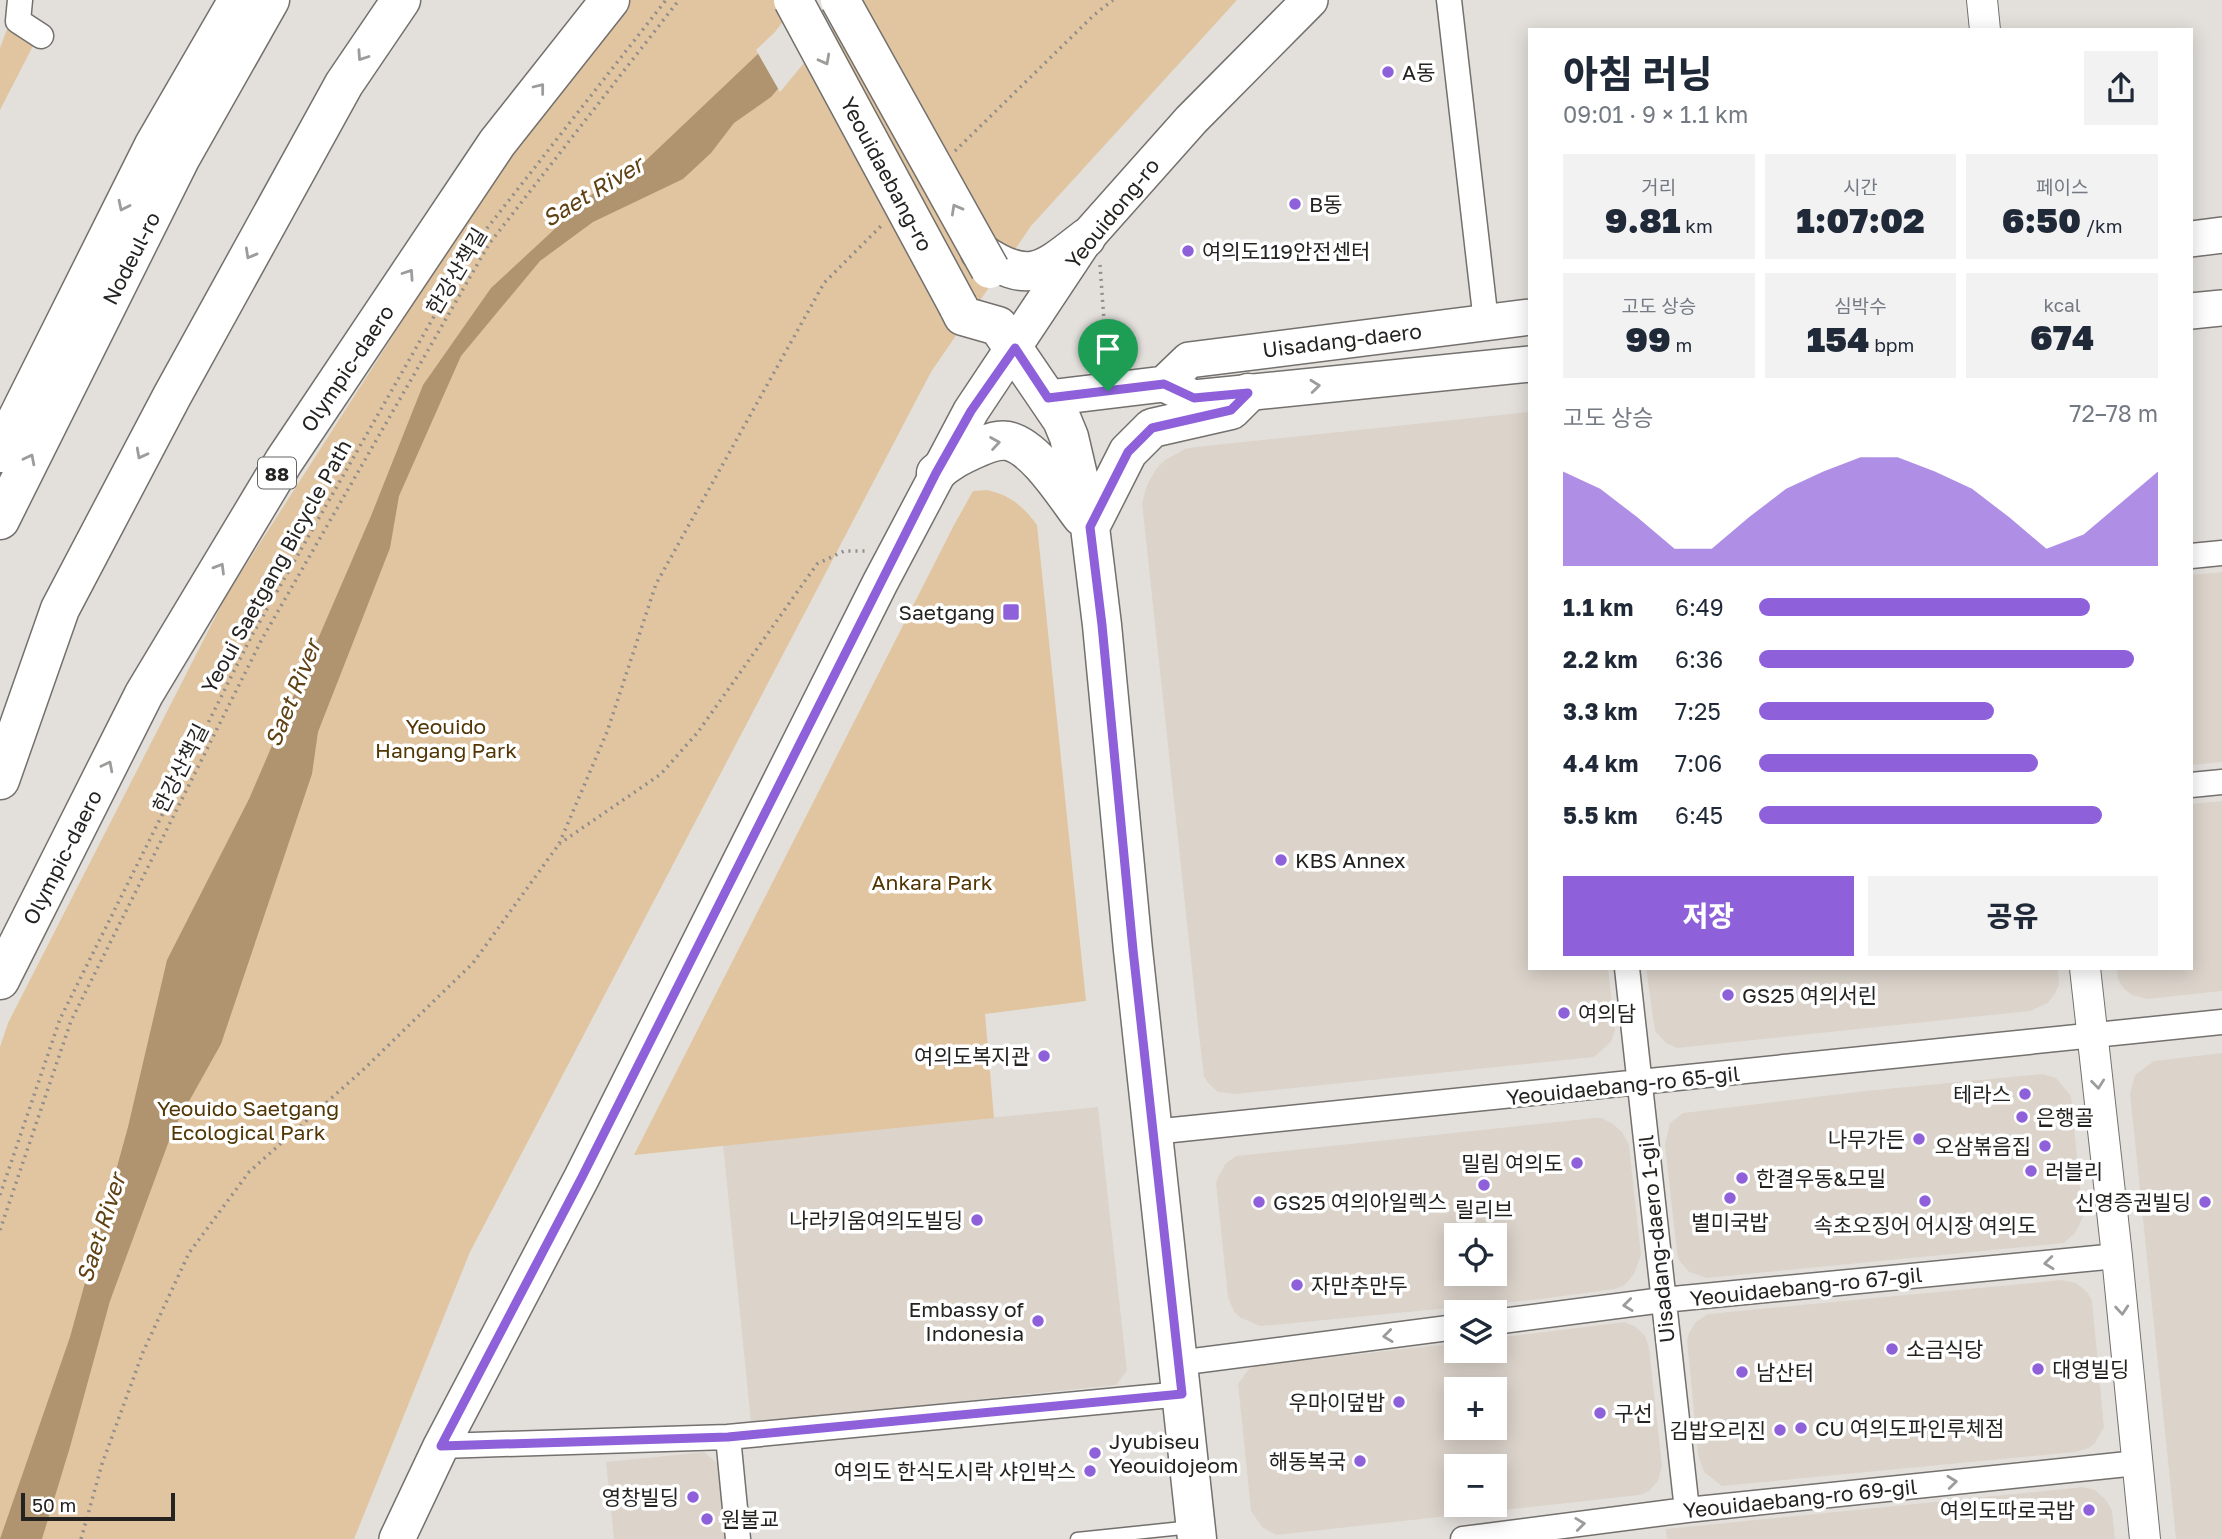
<!DOCTYPE html>
<html lang="ko">
<head>
<meta charset="utf-8">
<style>
	:root { --surface:#fff; --page:#f2f2f3; --text:#1f2937; --muted:#747a83; --accent:#8e61db }
	body { margin:0; font-family:"Golos Text","Noto Sans KR",sans-serif; background:var(--page); color:var(--text); height:100vh; display:flex; flex-direction:column; font-size:26px; white-space:nowrap }
	* { box-sizing:border-box; margin:0 }
	p { font-size:23px; color:var(--muted) }
	.icon { flex:none; width:38px; height:38px; fill:none; stroke:currentColor; stroke-width:2; stroke-linecap:round; stroke-linejoin:round }
	.map { position:relative; flex:1; overflow:hidden }
	.panel { position:absolute; left:1528px; top:28px; width:665px; height:942px; display:flex; flex-direction:column; background:var(--surface); border-radius:0px; box-shadow:0 4px 18px #0003 }
	.panel>* { flex:none }
	.tools { position:absolute; left:1444px; top:1223px; display:grid; gap:14px }
	.tools a { display:grid; place-items:center; width:63px; height:63px; border-radius:0px; background:var(--surface); box-shadow:0 4px 18px #0003; font-size:35px }
	.scale { position:absolute; left:21px; bottom:18px; width:154px; box-sizing:border-box; padding-left:7px; border:4px solid #242321; border-top:0; font-size:19px; line-height:24px; white-space:nowrap; color:#242321; -webkit-text-stroke:5px #fff; paint-order:stroke }
	.pin { position:absolute; display:grid; place-items:center; width:60px; height:60px; color:#fff; margin:-72px -30px; border-radius:50% 50% 50% 0; rotate:-45deg; box-shadow:0 0 7px #0007 }
	.pin .icon { rotate:45deg }
	.round { display:grid; place-items:center; flex:none; width:74px; height:74px; border-radius:0px; background:var(--page) }
	.headline { display:flex; align-items:center; justify-content:space-between; height:119px; padding:0 35px }
	h1 { font-size:38px; font-weight:800; line-height:52px }
	.figures { display:grid; grid-template-columns:repeat(3,1fr); gap:10px; height:119px; padding:7px 35px }
	.figures div { display:grid; align-content:center; border-radius:0px; background:var(--page); text-align:center }
	.figures b { font-size:35px; font-weight:800 }
	.figures small { font-size:19px; font-weight:400 }
	.figures p { font-size:19px }
	.chart { height:196px; padding:14px 35px }
	.chart p { display:flex; justify-content:space-between }
	.chart svg { width:100%; height:126px; margin-top:7px; fill:var(--accent); opacity:.7 }
	.button { display:flex; gap:14px; margin-top:auto; padding:14px 35px }
	.button a { flex:1; height:80px; border-radius:0px; background:var(--accent); color:#fff; font-size:28px; font-weight:800; line-height:80px; text-align:center }
	.button a+a { background:var(--page); color:var(--text) }
	ul { padding:0 35px; list-style:none; font-size:23px }
	li { display:grid; grid-template-columns:112px 84px 1fr; align-items:center; height:52px }
	li i { height:18px; border-radius:9px; background:var(--accent) }
	.map>svg:first-child { display:block }
	.built { fill:#dcd4cb; fill-rule:evenodd }
	.green { fill:#e1c5a0 }
	.water { fill:#b0946f }
	.pier { fill:#e3e0dc }
	.lines { fill:none; stroke-linecap:round; stroke-linejoin:round }
	.service-casing { stroke:#73706d; stroke-width:15 }
	.minor-casing { stroke:#73706d; stroke-width:27 }
	.tertiary-casing { stroke:#73706d; stroke-width:32 }
	.secondary-casing { stroke:#73706d; stroke-width:38 }
	.primary-casing { stroke:#73706d; stroke-width:41 }
	.trunk-casing { stroke:#73706d; stroke-width:41 }
	.path { stroke:#908d8a; stroke-width:3.5; stroke-dasharray:2 5; stroke-linecap:butt }
	.service { stroke:#fff; stroke-width:12 }
	.minor { stroke:#fff; stroke-width:24 }
	.tertiary { stroke:#fff; stroke-width:30 }
	.secondary { stroke:#fff; stroke-width:35 }
	.primary { stroke:#fff; stroke-width:38 }
	.trunk { stroke:#fff; stroke-width:38 }
	.primary-bridge-casing { stroke:#73706d; stroke-width:41; stroke-linecap:butt }
	.primary-bridge { stroke:#fff; stroke-width:38 }
	.oneway { stroke:#9c9c9b }
	.route-casing { stroke:#fff; stroke-width:14 }
	.route { stroke:#8e61db; stroke-width:9 }
	.poi-dot { fill:#8e61db; stroke:#fff; stroke-width:2.5 }
	.labels { text-anchor:middle; dominant-baseline:central; stroke-width:7; stroke-linejoin:round; paint-order:stroke }
	.shield { fill:#fff; stroke:#666564; stroke-width:2 }
	.shield-label { font-size:19px; font-weight:bold; fill:#242321 }
	.poi-label { font-size:21px; fill:#242321; stroke:#fff; text-anchor:start }
	.street-label { font-size:21px; fill:#242321; stroke:#fff }
	.park-label { font-size:21px; fill:#523604; stroke:#fff }
	.water-label { font-size:23px; font-style:italic; fill:#5f4113; stroke:#fff }
</style>
</head>
<body>
<div class="map">
<svg width="2222" height="1539" viewBox="0 0 2222 1539">
	<rect width="100%" height="100%" fill="#e3e0dc"/>
	<path class="built" d="M1529,412L1530,968H1608L1615,1030L1611,1042L1594,1057L1235,1094L1218,1092L1209,1084L1204,1077L1197,1017L1142,503L1147,485L1156,469L1165,460L1185,449L1195,447Z
		M2222,572V762L2191,765V575Z
		M2222,801V991L2147,999L2132,995L2124,989L2118,979L2117,968H2191V804Z
		M1646,968H2058L2059,985L2055,994L2048,1003L2030,1011L1677,1048L1666,1043L1655,1031Z
		M2222,1053V1539H2176L2130,1093L2135,1075L2154,1061Z
		M2043,1074L2056,1078L2071,1096L2083,1217L2075,1233L2064,1243L1707,1278L1689,1272L1679,1260L1677,1253L1665,1145L1670,1123L1683,1113L1865,1091Z
		M1098,1107L1127,1371L1116,1385L751,1423L723,1145Z
		M1594,1118H1602L1613,1124L1622,1132L1629,1145L1641,1255L1634,1274L1625,1285L1615,1289L1541,1299L1274,1325L1260,1326L1241,1318L1235,1313L1228,1298L1216,1182L1225,1164L1236,1156ZM1456,1236H1494V1274H1456Z
		M2062,1280L2076,1283L2087,1292L2092,1301L2104,1427L2095,1443L2089,1448L2075,1452L1722,1486L1704,1472L1698,1455L1687,1340L1689,1333L1696,1322L1708,1314Z
		M1625,1322L1636,1327L1645,1336L1649,1347L1662,1466L1658,1481L1649,1491L1640,1495L1276,1535L1262,1527L1251,1511L1238,1384L1248,1370L1255,1366L1456,1343V1351H1494L1495,1338ZM1456,1390H1494V1428H1456ZM1456,1466H1494V1505H1456Z
		M704,1452L718,1464L725,1539H614L606,1462Z
		M2083,1487L2095,1490L2106,1500L2112,1510L2115,1539H1667L1666,1529Z"/>
	<path class="green" d="M627,0H1237L1031,226L931,372L470,1252L354,1539H0V1047L8,1023L226,596L550,91Z
		M7,29L34,44L0,110V48Z
		M987,490C1010,495 1023,506 1037,525L1086,1001L985,1014L994,1118L634,1155L954,525L973,491Z"/>
	<path class="water" d="M853,0L771,97L734,123L711,153L683,179L593,222L540,261L461,356L399,496L390,548L318,732L312,774L221,1044L173,1130L110,1301L70,1447L42,1539H0L70,1337L128,1127L167,960L249,799L371,516L423,385L491,288L599,188L642,164L778,35Z"/>
	<path class="pier" d="M799,0H856L780,92L756,50L775,32Z"/>
	<g class="lines">
		<defs>
			<path id="service" d="M1077,1539L1192,1527"/>
			<path id="minor" d="M20,0L18,21L41,36
				M1449,0L1486,322
				M2191,556L2222,553
				M2191,785L2222,782
				M1627,968L1687,1510
				M1153,1132L2222,1022
				M1494,1322L1663,1300L2117,1256
				M1178,1363L1456,1327
				M728,1437L738,1539
				M441,1446L728,1437L1182,1394
				M1463,1539L1687,1510L2137,1463"/>
			<path id="tertiary" d="M1982,0L1985,30
				M2085,968L2117,1256L2145,1539"/>
			<path id="secondary" d="M2191,239L2222,235
				M2191,311L2222,308
				M1164,384L1189,360L1530,317
				M1048,398L1164,384L1194,398L1530,364
				M397,1539L441,1446L582,1177L880,583L971,411L1086,238L1191,120L1310,0"/>
			<path id="primary" d="M980,252C1029,286 1044,271 1086,238
				M958,306L963,316L998,326L1062,420L1069,437L1090,527L1102,625L1133,950L1197,1539
				M0,453L154,145L238,0
				M936,473C949,461 961,455 977,448C987,444 996,439 1008,441C1036,447 1065,495 1082,517
				M0,520L180,159L270,0
				M1090,527L1128,452L1152,428L1231,410L1248,393"/>
			<path id="trunk" d="M0,780L60,609L172,396L344,84L401,0
				M0,980L144,694L284,461L497,143L610,0"/>
		</defs>
		<use href="#service" class="service-casing"/>
		<use href="#minor" class="minor-casing"/>
		<use href="#tertiary" class="tertiary-casing"/>
		<use href="#secondary" class="secondary-casing"/>
		<use href="#primary" class="primary-casing"/>
		<use href="#trunk" class="trunk-casing"/>
		<path class="path" d="M955,151L1094,15L1113,0
			M1100,265L1107,362
			M559,844L661,774L698,732L817,564L844,551H866
			M0,1195L60,1019L251,637L477,241L666,0
			M0,1230L71,1021L262,639L489,244L679,0
			M81,1539L102,1464L143,1352L189,1253L249,1172L365,1068L473,963L559,844L607,732L656,584L824,283L881,226"/>
		<use href="#service" class="service"/>
		<use href="#minor" class="minor"/>
		<use href="#tertiary" class="tertiary"/>
		<use href="#secondary" class="secondary"/>
		<use href="#primary" class="primary"/>
		<use href="#trunk" class="trunk"/>
		<defs>
			<path id="primary-bridge" d="M793,0L958,306
				M840,0L990,269"/>
		</defs>
		<use href="#primary-bridge" class="primary-bridge-casing"/>
		<use href="#primary-bridge" class="primary-bridge"/>
	</g>
	<defs><path id="oneway-chevron" d="M-2-3.5L2.5 0L-2 3.5" fill="none" stroke-width="1.6" stroke-linecap="round" stroke-linejoin="round" transform="scale(1.75)"/></defs>
	<g class="oneway">
		<use href="#oneway-chevron" transform="translate(362 56) rotate(124)"/>
		<use href="#oneway-chevron" transform="translate(825 60) rotate(62)"/>
		<use href="#oneway-chevron" transform="translate(540 88) rotate(-52)"/>
		<use href="#oneway-chevron" transform="translate(123 206) rotate(116)"/>
		<use href="#oneway-chevron" transform="translate(956 209) rotate(-119)"/>
		<use href="#oneway-chevron" transform="translate(250 254) rotate(119)"/>
		<use href="#oneway-chevron" transform="translate(409 274) rotate(-56)"/>
		<use href="#oneway-chevron" transform="translate(1315 386) rotate(-6)"/>
		<use href="#oneway-chevron" transform="translate(995 443) rotate(-9)"/>
		<use href="#oneway-chevron" transform="translate(141 454) rotate(118)"/>
		<use href="#oneway-chevron" transform="translate(30 459) rotate(-63)"/>
		<use href="#oneway-chevron" transform="translate(220 568) rotate(-59)"/>
		<use href="#oneway-chevron" transform="translate(108 766) rotate(-63)"/>
		<use href="#oneway-chevron" transform="translate(2098 1084) rotate(84)"/>
		<use href="#oneway-chevron" transform="translate(2049 1263) rotate(174)"/>
		<use href="#oneway-chevron" transform="translate(1628 1305) rotate(173)"/>
		<use href="#oneway-chevron" transform="translate(2122 1310) rotate(85)"/>
		<use href="#oneway-chevron" transform="translate(1388 1336) rotate(173)"/>
		<use href="#oneway-chevron" transform="translate(1952 1482) rotate(-6)"/>
		<use href="#oneway-chevron" transform="translate(1580 1524) rotate(-7)"/>
	</g>
	<g class="lines">
		<defs>
			<path id="route" d="M1015,348L1048,398L1164,384L1194,398L1248,393L1231,410L1152,428L1128,452L1090,527L1102,625L1133,950L1182,1394L728,1437L441,1446L582,1177L936,473L971,411Z"/>
		</defs>
		<use href="#route" class="route-casing"/>
		<use href="#route" class="route"/>
	</g>
	<g class="poi-dot">
		<circle cx="1388" cy="72" r="7"/>
		<circle cx="1295" cy="204" r="7"/>
		<circle cx="1188" cy="251" r="7"/>
		<rect x="1002" y="603" width="18" height="18" rx="3.5"/>
		<circle cx="1281" cy="860" r="7"/>
		<circle cx="1728" cy="995" r="7"/>
		<circle cx="1564" cy="1013" r="7"/>
		<circle cx="1044" cy="1056" r="7"/>
		<circle cx="2025" cy="1094" r="7"/>
		<circle cx="2022" cy="1117" r="7"/>
		<circle cx="1919" cy="1139" r="7"/>
		<circle cx="2045" cy="1146" r="7"/>
		<circle cx="1577" cy="1163" r="7"/>
		<circle cx="2031" cy="1171" r="7"/>
		<circle cx="1742" cy="1178" r="7"/>
		<circle cx="1484" cy="1185" r="7"/>
		<circle cx="1730" cy="1198" r="7"/>
		<circle cx="1925" cy="1201" r="7"/>
		<circle cx="1259" cy="1202" r="7"/>
		<circle cx="2205" cy="1202" r="7"/>
		<circle cx="977" cy="1220" r="7"/>
		<circle cx="1297" cy="1285" r="7"/>
		<circle cx="1038" cy="1321" r="7"/>
		<circle cx="1892" cy="1349" r="7"/>
		<circle cx="2038" cy="1369" r="7"/>
		<circle cx="1742" cy="1372" r="7"/>
		<circle cx="1399" cy="1402" r="7"/>
		<circle cx="1600" cy="1413" r="7"/>
		<circle cx="1801" cy="1428" r="7"/>
		<circle cx="1780" cy="1430" r="7"/>
		<circle cx="1095" cy="1453" r="7"/>
		<circle cx="1360" cy="1461" r="7"/>
		<circle cx="1090" cy="1471" r="7"/>
		<circle cx="693" cy="1497" r="7"/>
		<circle cx="2089" cy="1510" r="7"/>
		<circle cx="707" cy="1519" r="7"/>
	</g>
	<g class="labels">
		<rect class="shield" x="258" y="457.5" width="38" height="31" rx="5"/>
		<g class="shield-label">
			<text x="277" y="473">88</text>
		</g>
		<g class="poi-label">
			<text x="1402" y="72">A동</text>
			<text x="1309" y="204">B동</text>
			<text x="1202" y="251">여의도119안전센터</text>
			<text x="995" y="612" text-anchor="end">Saetgang</text>
			<text x="1295" y="860">KBS Annex</text>
			<text x="1742" y="995">GS25 여의서린</text>
			<text x="1578" y="1013">여의담</text>
			<text x="1030" y="1056" text-anchor="end">여의도복지관</text>
			<text x="2011" y="1094" text-anchor="end">테라스</text>
			<text x="2036" y="1117">은행골</text>
			<text x="1905" y="1139" text-anchor="end">나무가든</text>
			<text x="2031" y="1146" text-anchor="end">오삼볶음집</text>
			<text x="1563" y="1163" text-anchor="end">밀림 여의도</text>
			<text x="2045" y="1171">러블리</text>
			<text x="1756" y="1178">한결우동&amp;모밀</text>
			<text x="1273" y="1202">GS25 여의아일렉스</text>
			<text x="2191" y="1202" text-anchor="end">신영증권빌딩</text>
			<text x="1484" y="1209" text-anchor="middle">릴리브</text>
			<text x="963" y="1220" text-anchor="end">나라키움여의도빌딩</text>
			<text x="1730" y="1222" text-anchor="middle">별미국밥</text>
			<text x="1925" y="1225" text-anchor="middle">속초오징어 어시장 여의도</text>
			<text x="1311" y="1285">자만추만두</text>
			<text x="1024" y="1309" text-anchor="end">Embassy of<tspan x="1024" dy="24">Indonesia</tspan></text>
			<text x="1906" y="1349">소금식당</text>
			<text x="2052" y="1369">대영빌딩</text>
			<text x="1756" y="1372">남산터</text>
			<text x="1385" y="1402" text-anchor="end">우마이덮밥</text>
			<text x="1614" y="1413">구선</text>
			<text x="1815" y="1428">CU 여의도파인루체점</text>
			<text x="1766" y="1430" text-anchor="end">김밥오리진</text>
			<text x="1109" y="1441">Jyubiseu<tspan x="1109" dy="24">Yeouidojeom</tspan></text>
			<text x="1346" y="1461" text-anchor="end">해동복국</text>
			<text x="1076" y="1471" text-anchor="end">여의도 한식도시락 샤인박스</text>
			<text x="679" y="1497" text-anchor="end">영창빌딩</text>
			<text x="2075" y="1510" text-anchor="end">여의도따로국밥</text>
			<text x="721" y="1519">원불교</text>
		</g>
		<g class="street-label">
			<text transform="translate(887 174) rotate(62)">Yeouidaebang-ro</text>
			<text transform="translate(1112 213) rotate(-51)">Yeouidong-ro</text>
			<text transform="translate(131 258) rotate(-63)">Nodeul-ro</text>
			<text transform="translate(456 271) rotate(-59)">한강산책길</text>
			<text transform="translate(1342 340) rotate(-7)">Uisadang-daero</text>
			<text transform="translate(347 368) rotate(-56)">Olympic-daero</text>
			<text transform="translate(276 566) rotate(-61)">Yeoui Saetgang Bicycle Path</text>
			<text transform="translate(180 768) rotate(-63)">한강산책길</text>
			<text transform="translate(62 857) rotate(-63)">Olympic-daero</text>
			<text transform="translate(1623 1085) rotate(-6)">Yeouidaebang-ro 65-gil</text>
			<text transform="translate(1656 1239) rotate(-96)">Uisadang-daero 1-gil</text>
			<text transform="translate(1806 1286) rotate(-6)">Yeouidaebang-ro 67-gil</text>
			<text transform="translate(1800 1498) rotate(-6)">Yeouidaebang-ro 69-gil</text>
		</g>
		<g class="park-label">
			<text x="446" y="726">Yeouido<tspan x="446" dy="24">Hangang Park</tspan></text>
			<text x="932" y="882">Ankara Park</text>
			<text x="248" y="1108">Yeouido Saetgang<tspan x="248" dy="24">Ecological Park</tspan></text>
		</g>
		<g class="water-label">
			<text transform="translate(592 191) rotate(-31)">Saet River</text>
			<text transform="translate(292 693) rotate(-68)">Saet River</text>
			<text transform="translate(100 1228) rotate(-72)">Saet River</text>
		</g>
	</g>
</svg>
<div class="tools">
<a><svg class="icon" aria-label="locate" viewBox="0 0 24 24"><circle cx="12" cy="12" r="6"/><path d="M12 2v4M12 18v4M2 12h4M18 12h4"/></svg></a>
<a><svg class="icon" aria-label="layers" viewBox="0 0 24 24"><path d="M12 4l9 5-9 5-9-5zM3 14l9 5 9-5"/></svg></a>
<a>+</a>
<a>−</a>
</div>
<div class="scale">50 m</div>
<div class="pin" style="left:1108px;top:391px;background:#1e9e55"><svg class="icon" aria-label="arrive" viewBox="0 0 24 24"><path d="M6 21V4h12l-3 4 3 4H6"/></svg></div>
<section class="panel">
<div class="headline"><div><h1>아침 러닝</h1><p>09:01 · 9 × 1.1 km</p></div><a class="round"><svg class="icon" aria-label="share" viewBox="0 0 24 24"><path d="M12 15V3M7 8l5-5 5 5M5 13v7h14v-7"/></svg></a></div>
<div class="figures">
<div><p>거리</p><b>9.81<small> km</small></b></div>
<div><p>시간</p><b>1:07:02</b></div>
<div><p>페이스</p><b>6:50<small> /km</small></b></div>
</div>
<div class="figures">
<div><p>고도 상승</p><b>99<small> m</small></b></div>
<div><p>심박수</p><b>154<small> bpm</small></b></div>
<div><p>kcal</p><b>674</b></div>
</div>
<div class="chart"><p><span>고도 상승</span>72–78 m</p>
<svg viewBox="0 0 160 44" preserveAspectRatio="none"><path d="M0 44V11L10 17L20 27L30 38L40 38L50 27L60 17L70 11L80 6L90 6L100 11L110 17L120 27L130 38L140 33L150 22L160 11V44z"/></svg>
</div>
<ul>
<li><b>1.1 km</b>6:49<i style="width:83%"></i></li>
<li><b>2.2 km</b>6:36<i style="width:94%"></i></li>
<li><b>3.3 km</b>7:25<i style="width:59%"></i></li>
<li><b>4.4 km</b>7:06<i style="width:70%"></i></li>
<li><b>5.5 km</b>6:45<i style="width:86%"></i></li>
</ul>
<div class="button"><a>저장</a><a>공유</a></div>
</section>
</div>
</body>
</html>
